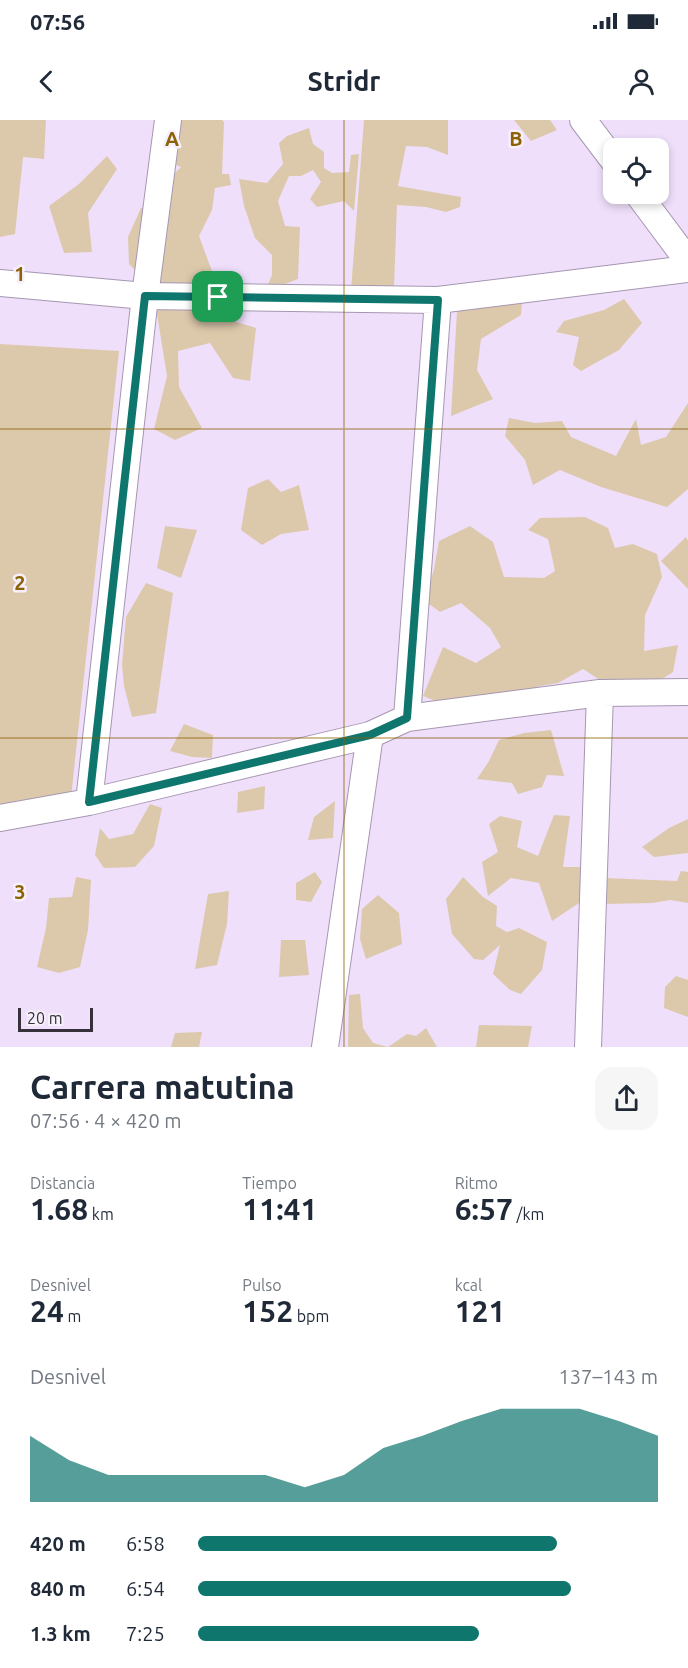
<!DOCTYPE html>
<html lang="es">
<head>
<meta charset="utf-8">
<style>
	:root { --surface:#fff; --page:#f6f6f7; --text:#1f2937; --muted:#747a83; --accent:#0f766e }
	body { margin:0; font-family:Ubuntu,sans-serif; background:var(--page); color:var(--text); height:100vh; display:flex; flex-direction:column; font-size:22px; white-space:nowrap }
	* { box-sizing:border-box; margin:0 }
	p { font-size:20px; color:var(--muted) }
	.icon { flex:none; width:33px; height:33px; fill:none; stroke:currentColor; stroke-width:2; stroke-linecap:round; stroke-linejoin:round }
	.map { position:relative; height:927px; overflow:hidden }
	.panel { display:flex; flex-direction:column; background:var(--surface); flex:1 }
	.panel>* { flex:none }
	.fabs { position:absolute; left:603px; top:18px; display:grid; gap:12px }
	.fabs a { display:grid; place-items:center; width:66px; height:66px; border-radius:12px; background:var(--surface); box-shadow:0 3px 9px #0003; font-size:30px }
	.scale { position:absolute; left:18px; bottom:15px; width:75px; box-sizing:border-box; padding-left:6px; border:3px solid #36303a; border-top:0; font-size:16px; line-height:21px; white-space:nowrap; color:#36303a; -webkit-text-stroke:4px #f6f0fb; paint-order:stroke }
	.pin { position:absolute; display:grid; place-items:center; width:51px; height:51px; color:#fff; margin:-26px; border-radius:12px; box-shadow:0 3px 9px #0006 }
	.round { display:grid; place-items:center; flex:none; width:63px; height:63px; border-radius:18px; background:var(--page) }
	.headline { display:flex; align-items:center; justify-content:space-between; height:102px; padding:0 30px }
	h1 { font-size:33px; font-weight:700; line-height:45px }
	.stats { display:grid; grid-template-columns:repeat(3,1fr); gap:9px; height:102px; padding:6px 30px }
	.stats div { display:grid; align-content:center }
	.stats b { font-size:30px; font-weight:700 }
	.stats small { font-size:16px; font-weight:400 }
	.stats p { font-size:16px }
	.chart { height:168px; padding:12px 30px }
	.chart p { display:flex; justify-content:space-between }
	.chart svg { width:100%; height:108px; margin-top:6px; fill:var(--accent); opacity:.7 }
	ul { padding:0 30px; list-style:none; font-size:20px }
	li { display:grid; grid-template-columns:96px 72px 1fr; align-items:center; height:45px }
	li i { height:15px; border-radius:8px; background:var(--accent) }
	.status { display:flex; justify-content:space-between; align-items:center; height:42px; padding:0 30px; background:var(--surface); direction:ltr }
	.status svg { height:16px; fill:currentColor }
	header { display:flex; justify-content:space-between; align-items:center; height:78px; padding:0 30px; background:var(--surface); font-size:27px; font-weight:700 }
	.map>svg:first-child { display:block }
	.green { fill:#dcc9ac }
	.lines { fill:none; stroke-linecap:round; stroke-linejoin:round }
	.minor-casing { stroke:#a697b1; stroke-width:28 }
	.minor { stroke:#fff; stroke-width:26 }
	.route-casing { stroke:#fff; stroke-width:12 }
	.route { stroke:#0f766e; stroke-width:8 }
	.grid { fill:none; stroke:#8c6205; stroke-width:1.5; stroke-opacity:0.55 }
	.grid-label { font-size:20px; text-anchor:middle; font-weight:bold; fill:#8c6205; stroke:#f6f0fb; stroke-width:5; stroke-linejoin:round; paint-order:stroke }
</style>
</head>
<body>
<div class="status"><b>07:56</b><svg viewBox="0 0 49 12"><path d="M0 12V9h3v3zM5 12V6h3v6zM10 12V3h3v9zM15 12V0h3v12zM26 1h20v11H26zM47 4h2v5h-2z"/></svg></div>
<header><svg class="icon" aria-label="back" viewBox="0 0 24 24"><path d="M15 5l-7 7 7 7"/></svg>Stridr<svg class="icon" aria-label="person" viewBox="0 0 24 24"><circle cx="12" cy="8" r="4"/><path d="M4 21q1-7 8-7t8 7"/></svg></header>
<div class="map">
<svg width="688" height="927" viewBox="0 0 688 927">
	<rect width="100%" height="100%" fill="#efdffb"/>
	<path class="green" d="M0,0H46L44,39L23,37L15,114L0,117Z
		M175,0H222L224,2L222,54H229L231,65L215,68L212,90L199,116L213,154L224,155L225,172L165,181L129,144L128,117L141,88L164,84V64L181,47L176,45L167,26Z
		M364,0H448V35L427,27L406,26L398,66L461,77L460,87L446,92L426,87L397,85L394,167L351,170Z
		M514,0H550L557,10L531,21Z
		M309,8L313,24L324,32V48L332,53L349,52L351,35L359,34L354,91L344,81L317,87L310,79L321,62L313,50L301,56H289L278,81L285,106L300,107L298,159L277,167H267L272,155V135L255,118L244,86L239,59L267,63L283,44L279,23L287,16Z
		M107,36L117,49L88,93L92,132L64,133L49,86L79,64Z
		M624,179L642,203L619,230L581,251L573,245L579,217L556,212L564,201L604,190Z
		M522,182L521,195L481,219L477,250L493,279L451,296L457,191Z
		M171,185L198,190L256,208L250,261L233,258L210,223L178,231L179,267L202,308L175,320L154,309L167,256L156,188Z
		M0,224L119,231L70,687L0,698Z
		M688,283V369L667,387L601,367L560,350L533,365L525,340L505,316L509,298L535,303L562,301L571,317L616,336L636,299L641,325L666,317Z
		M268,359L281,372L299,365L309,410L281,414L262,425L241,410L248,368Z
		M585,397L608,408L615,428L633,424L657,434L662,457L645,495L644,531L678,525L673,552L648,568L606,564L583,549L558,563L540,566L466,593L423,576L443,527L476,543L501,527L490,508L461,483L440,492L425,481L434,449L439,421L470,406L493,422L504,457L544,458L555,451L548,419L528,410L540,398Z
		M165,406L197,410L181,458L157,448Z
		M686,417L688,421V469L661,441Z
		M146,463L173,473L156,593L132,597L124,566L122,545L126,497Z
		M184,604L213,615L212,638L192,637L170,631Z
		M551,610L564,656L547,655L542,667L518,674L512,663L477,659L489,641L499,620L524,613Z
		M265,666L264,689L237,693L238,672Z
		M335,681L333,718L308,720L314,697Z
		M150,684L162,688L154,726L135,747L104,748L95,735L100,708L109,719L133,714Z
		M554,695L570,696L563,747H585L588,777L552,801L539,763L511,758L488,776L482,742L498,732L489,704L500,696L522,701L517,727L538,736Z
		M688,699V733L654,737L642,727L669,708Z
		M681,751L688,752V783L670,780L652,783L603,784L605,758L677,761Z
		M315,752L322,762L311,782L296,780V763Z
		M76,757L91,760L88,810L80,847L59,853L37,847L46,808L49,778L72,777Z
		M463,757L483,777L497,786L496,806L507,812L519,808L547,822L542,850L521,874L510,870L493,854L500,825L483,840L474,839L452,814L446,779Z
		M229,771L227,804L217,845L195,849L208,774Z
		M378,775L399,793L402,824L366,839L360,819L362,789Z
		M281,820H305L309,855L279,857Z
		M676,856L688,860V897L664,888L665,867Z
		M360,874L363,908L373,923L388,927L407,914L416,916L426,908L437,927H348L349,875Z
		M479,905L532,906L528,927H476Z
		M202,912L199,927H171L175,913Z"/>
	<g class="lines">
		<defs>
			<path id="minor" d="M583,0L614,41
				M638,74L688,141
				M0,163L145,176L438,180L688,149
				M407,598L438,180
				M89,682L145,176L168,0
				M0,698L89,682L370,615L407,598L600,573L688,572
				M325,927L370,615
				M588,927L600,573"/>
		</defs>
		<use href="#minor" class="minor-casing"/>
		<use href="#minor" class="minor"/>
	</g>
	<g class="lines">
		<defs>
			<path id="route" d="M145,176L438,180L407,598L370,615L89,682Z"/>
		</defs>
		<use href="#route" class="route-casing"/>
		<use href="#route" class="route"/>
	</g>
	<path class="grid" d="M344,0V927M0,309H688M0,618H688"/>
	<g class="grid-label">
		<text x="172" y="26">A</text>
		<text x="516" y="26">B</text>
		<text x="20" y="161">1</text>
		<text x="20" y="470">2</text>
		<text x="20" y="779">3</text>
	</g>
</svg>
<div class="fabs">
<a><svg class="icon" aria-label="locate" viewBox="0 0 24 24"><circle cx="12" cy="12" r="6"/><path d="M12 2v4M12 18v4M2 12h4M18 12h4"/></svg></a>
</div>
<div class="scale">20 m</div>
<div class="pin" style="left:218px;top:177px;background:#1e9e55"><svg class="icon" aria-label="arrive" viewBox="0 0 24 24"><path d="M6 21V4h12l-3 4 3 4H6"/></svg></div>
</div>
<section class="panel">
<div class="headline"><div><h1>Carrera matutina</h1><p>07:56 · 4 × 420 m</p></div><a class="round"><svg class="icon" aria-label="share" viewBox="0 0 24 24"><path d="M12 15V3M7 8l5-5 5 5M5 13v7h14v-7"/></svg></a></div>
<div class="stats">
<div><p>Distancia</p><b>1.68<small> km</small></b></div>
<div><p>Tiempo</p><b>11:41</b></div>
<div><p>Ritmo</p><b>6:57<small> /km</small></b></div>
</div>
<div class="stats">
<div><p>Desnivel</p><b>24<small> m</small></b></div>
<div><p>Pulso</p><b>152<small> bpm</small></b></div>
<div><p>kcal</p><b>121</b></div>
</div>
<div class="chart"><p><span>Desnivel</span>137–143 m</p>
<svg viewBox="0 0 160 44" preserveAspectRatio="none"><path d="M0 44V17L10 27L20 33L30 33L40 33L50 33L60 33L70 38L80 33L90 22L100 17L110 11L120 6L130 6L140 6L150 11L160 17V44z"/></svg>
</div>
<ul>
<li><b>420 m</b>6:58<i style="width:78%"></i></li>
<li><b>840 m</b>6:54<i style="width:81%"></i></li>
<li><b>1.3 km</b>7:25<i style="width:61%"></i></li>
</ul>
</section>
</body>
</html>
